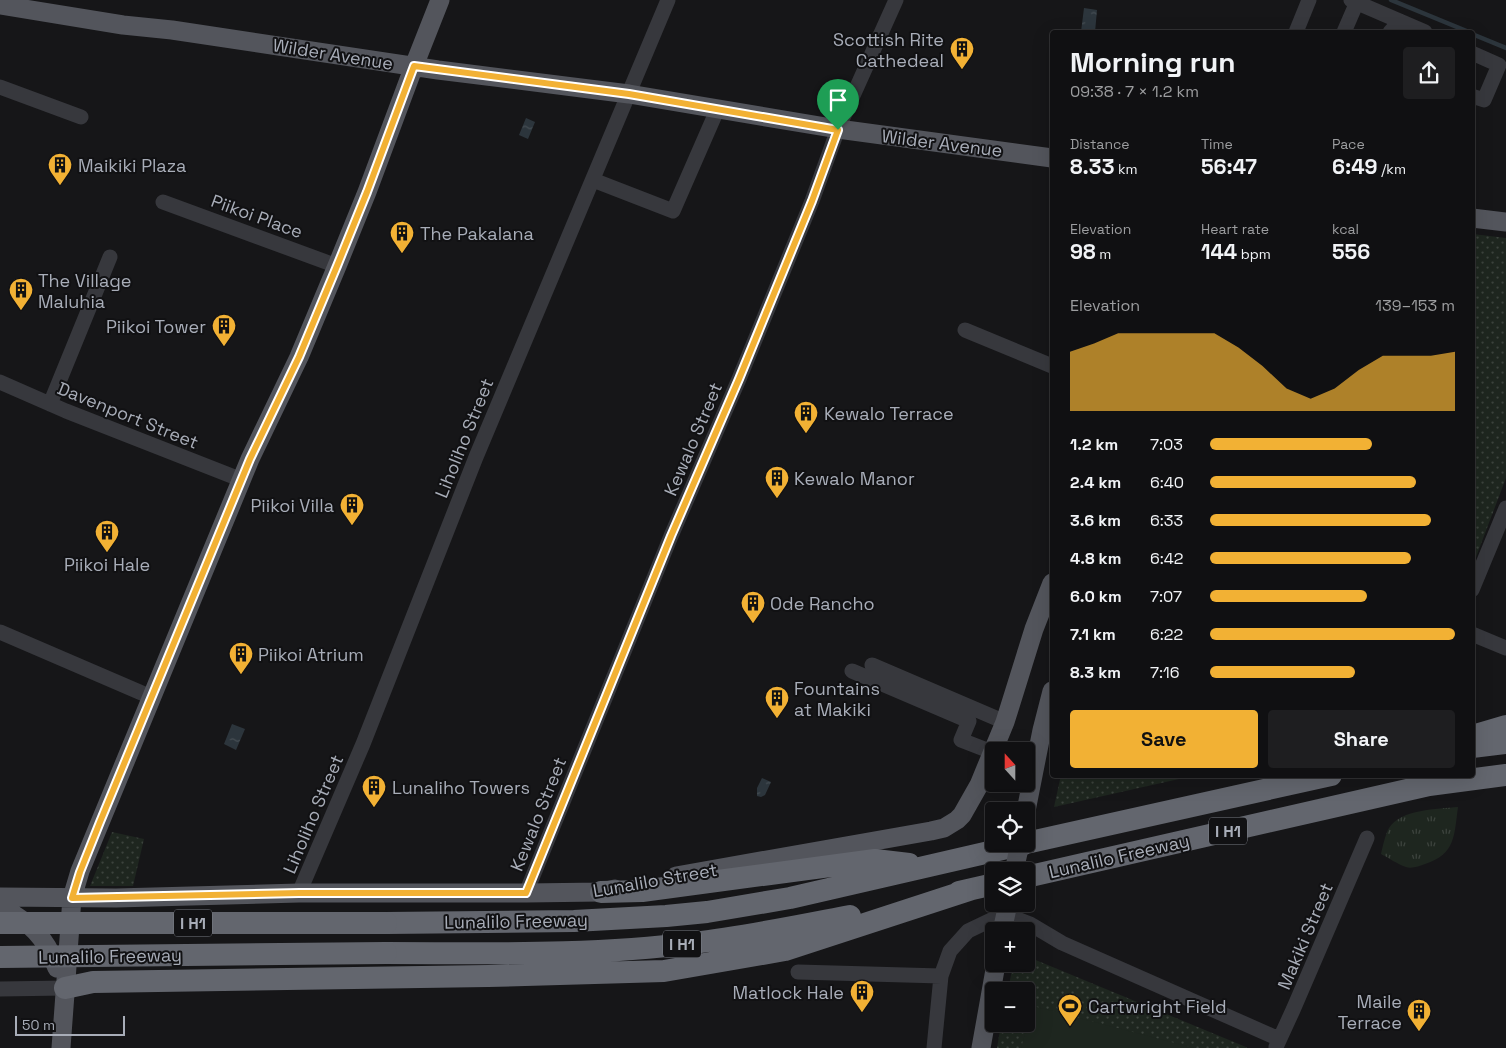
<!DOCTYPE html>
<html lang="en">
<head>
<meta charset="utf-8">
<style>
	:root { --surface:#101012; --page:#1e1e20; --text:#f1f3f6; --muted:#9c9d9f; --line:#303032; --accent:#f2b134 }
	body { margin:0; font-family:"Space Grotesk",sans-serif; background:var(--page); color:var(--text); height:100vh; display:flex; flex-direction:column; font-size:19px; white-space:nowrap }
	* { box-sizing:border-box; margin:0 }
	p { font-size:16px; color:var(--muted) }
	.icon { flex:none; width:28px; height:28px; fill:none; stroke:currentColor; stroke-width:2; stroke-linecap:round; stroke-linejoin:round }
	.map { position:relative; flex:1; overflow:hidden }
	.side { position:absolute; left:1050px; top:30px; width:425px; height:748px; display:flex; flex-direction:column; background:var(--surface); border-radius:5px; box-shadow:0 5px 20px #0002,0 0 0 1px var(--line) }
	.side>* { flex:none }
	.needle { width:32px; rotate:339deg }
	.controls { position:absolute; left:985px; top:742px; display:grid; gap:10px }
	.controls a { display:grid; place-items:center; width:50px; height:50px; border-radius:5px; background:var(--surface); box-shadow:0 5px 20px #0002,0 0 0 1px var(--line); font-size:25px }
	.scale { position:absolute; left:15px; bottom:12px; width:110px; box-sizing:border-box; padding-left:5px; border:2px solid #a8adb8; border-top:0; font-size:14px; line-height:18px; white-space:nowrap; color:#a8adb8; -webkit-text-stroke:4px #111113; paint-order:stroke }
	.pin { position:absolute; display:grid; place-items:center; width:42px; height:42px; color:#fff; margin:-51px -21px; border-radius:50% 50% 50% 0; rotate:-45deg; box-shadow:0 0 5px #0007 }
	.pin .icon { rotate:45deg }
	.round { display:grid; place-items:center; flex:none; width:52px; height:52px; border-radius:5px; background:var(--page) }
	.overview { display:flex; align-items:center; justify-content:space-between; height:85px; padding:0 20px }
	h1 { font-size:28px; font-weight:700; line-height:38px }
	.stats { display:grid; grid-template-columns:repeat(3,1fr); gap:8px; height:85px; padding:5px 20px }
	.stats div { display:grid; align-content:center }
	.stats b { font-size:21px; font-weight:700 }
	.stats small { font-size:14px; font-weight:400 }
	.stats p { font-size:14px }
	.chart { height:140px; padding:10px 20px }
	.chart p { display:flex; justify-content:space-between }
	.chart svg { width:100%; height:90px; margin-top:5px; fill:var(--accent); opacity:.7 }
	.action { display:flex; gap:10px; margin-top:auto; padding:10px 20px }
	.action a { flex:1; height:58px; border-radius:5px; background:var(--accent); color:#111; font-size:20px; font-weight:700; line-height:58px; text-align:center }
	.action a+a { background:var(--page); color:var(--text) }
	ul { padding:0 20px; list-style:none; font-size:16px }
	li { display:grid; grid-template-columns:80px 60px 1fr; align-items:center; height:38px }
	li i { height:12px; border-radius:6px; background:var(--accent) }
	.map>svg:first-child { display:block }
	.grass { fill:url(#grass-tufts) }
	.park { fill:url(#park-dots) }
	.pitch { fill:#1e261f }
	.water { fill:url(#water-ripples) }
	.lines { fill:none; stroke-linecap:round; stroke-linejoin:round }
	.stream { stroke:#2c353c; stroke-width:4.5 }
	.minor { stroke:#37383d; stroke-width:15 }
	.major { stroke:#53555c; stroke-width:19 }
	.highway { stroke:#63666e; stroke-width:22 }
	.major-bridge { stroke:#53555c; stroke-width:19 }
	.highway-bridge { stroke:#63666e; stroke-width:22 }
	.route-casing { stroke:#fff; stroke-width:10 }
	.route { stroke:#f2b134; stroke-width:6 }
	.labels { text-anchor:middle; dominant-baseline:central; stroke-width:4; stroke-linejoin:round; paint-order:stroke }
	.shield { fill:#111113; stroke:#7b7e86; stroke-width:1 }
	.shield-label { font-size:16px; font-weight:bold; fill:#a8adb8 }
	.poi-label { font-size:18px; fill:#a8adb8; stroke:#111113; text-anchor:start }
	.street-label { font-size:18px; fill:#a8adb8; stroke:#111113 }
</style>
</head>
<body>
<div class="map">
<svg width="1506" height="1048" viewBox="0 0 1506 1048">
	<defs>
		<pattern id="grass-tufts" width="24" height="20" patternUnits="userSpaceOnUse" patternTransform="scale(1.25)"><rect width="24" height="20" fill="#1e261f"/><path d="M3 7l-1-3M5 7V3M7 7l1-3M15 17l-1-3M17 17v-4M19 17l1-3" fill="none" stroke="#3c433d"/></pattern>
		<pattern id="park-dots" width="8" height="8" patternUnits="userSpaceOnUse" patternTransform="scale(1.25)"><rect width="8" height="8" fill="#1e261f"/><path d="M2 2h.1M6 6h.1" fill="none" stroke="#3c433d" stroke-width="1.8" stroke-linecap="round"/></pattern>
		<pattern id="water-ripples" width="26" height="14" patternUnits="userSpaceOnUse" patternTransform="scale(1.25)"><rect width="26" height="14" fill="#2c353c"/><path d="M2 4q2-2 4 0t4 0M15 11q2-2 4 0t4 0" fill="none" stroke="#485056"/></pattern>
	</defs>
	<rect width="100%" height="100%" fill="#161618"/>
	<path class="grass" d="M1458,807C1454,835 1456,854 1425,864C1419,866 1412,869 1406,867C1397,864 1389,858 1381,854C1383,846 1385,835 1389,828C1401,809 1438,809 1458,807Z"/>
	<path class="park" d="M1473,234L1506,238V478L1473,565Z
		M1061,775H1197L1054,807Z
		M112,832L144,839L133,886H90Z
		M1026,956L1246,1047L1247,1048H997L1001,1024H1026V991H1008L1013,964H1026Z"/>
	<path class="pitch" d="M1033,1006L1194,1048H1021Z"/>
	<path class="water" d="M1084,8L1097,10L1095,32H1081Z
		M526,118L535,122L528,139L519,135Z
		M232,724L245,729L236,750L224,744Z
		M762,778L771,782L765,795L761,797L757,796V788Z"/>
	<g class="lines">
		<path class="stream" d="M1391,0L1469,32
			M1472,34L1506,48"/>
		<path class="minor" d="M1351,0L1425,32
			M1296,32L1309,0
			M1344,32L1357,2
			M1390,32L1400,21
			M1472,53L1499,65L1484,100L1472,96
			M0,87L81,117
			M593,180L673,211L718,108
			M163,202L337,266
			M965,330L1052,366
			M0,382L66,411L242,480
			M50,404L110,257
			M1472,590L1506,508
			M0,632L151,697
			M1472,634L1506,648
			M872,665L1005,722
			M852,671L969,721L961,740L992,752
			M299,893L363,744L476,457L668,0
			M526,893L671,536L739,379L812,201L838,129L896,0
			M798,972L941,976
			M0,989L65,988
			M1276,1047L1293,1010L1367,838
			M934,1048L941,976L950,951L968,931L991,920L1017,919L1030,924L1062,943L1279,1039"/>
		<path class="major" d="M0,5L123,25L172,30L438,70L629,94L838,129L1052,158
			M1472,218L1506,222
			M1026,811L1042,730L1052,691
			M676,876L931,831L944,828L957,820L962,815L979,785L1005,722L1034,629L1052,583
			M0,897L116,898L299,893H526L601,892L615,889
			M0,906C32,925 44,934 57,968
			M61,1048L72,898L80,871L250,459L299,357L337,266L367,192L414,66L440,0
			M981,1048L996,964"/>
		<path class="highway" d="M1472,736L1506,726
			M1472,747L1506,743
			M1026,843L1331,775
			M1026,877L1429,785L1506,775
			M601,892L642,891L875,860L909,864
			M959,892L994,884
			M386,923L574,921L666,916L707,912L790,898L1024,844
			M386,953C488,953 591,956 693,943C745,937 798,926 850,916
			M65,988L93,982L488,976L664,971L785,950L972,889"/>
		<path class="major-bridge" d="M1014,871L1020,844
			M1002,931L1008,904"/>
		<path class="highway-bridge" d="M0,923H386
			M0,957L386,953"/>
	</g>
	<g class="lines">
		<defs>
			<path id="route" d="M414,66L629,94L838,130L812,201L739,379L671,536L526,893H299L72,898L80,872L100,822L250,459L299,357L337,266L367,192Z"/>
		</defs>
		<use href="#route" class="route-casing"/>
		<use href="#route" class="route"/>
	</g>
	<defs>
		<symbol id="building-pin" viewBox="-11 -11 22 30"><path d="M0 17L-7.5 6A9.5 9.5 0 1 1 7.5 6Z" fill="#f2b134" stroke="#111113"/><path d="M-4-6H4V6H1V3H-1V6H-4ZM-2.5-4.3h1.7v1.8h-1.7ZM.8-4.3h1.7v1.8H.8ZM-2.5-1h1.7V.8h-1.7ZM.8-1h1.7V.8H.8Z" fill="#111"/></symbol>
		<symbol id="stadium-pin" viewBox="-11 -11 22 30"><path d="M0 17L-7.5 6A9.5 9.5 0 1 1 7.5 6Z" fill="#f2b134" stroke="#111113"/><path d="M0-5a6.5 5 0 1 0 0 10a6.5 5 0 1 0 0-10ZM-3.5-1.8h7v3.6h-7Z" fill="#111"/></symbol>
	</defs>
	<g fill-rule="evenodd">
		<use href="#building-pin" x="948" y="35" width="28" height="38"/>
		<use href="#building-pin" x="46" y="151" width="28" height="38"/>
		<use href="#building-pin" x="388" y="219" width="28" height="38"/>
		<use href="#building-pin" x="7" y="276" width="28" height="38"/>
		<use href="#building-pin" x="210" y="312" width="28" height="38"/>
		<use href="#building-pin" x="792" y="399" width="28" height="38"/>
		<use href="#building-pin" x="763" y="464" width="28" height="38"/>
		<use href="#building-pin" x="338" y="491" width="28" height="38"/>
		<use href="#building-pin" x="93" y="518" width="28" height="38"/>
		<use href="#building-pin" x="739" y="589" width="28" height="38"/>
		<use href="#building-pin" x="227" y="640" width="28" height="38"/>
		<use href="#building-pin" x="763" y="684" width="28" height="38"/>
		<use href="#building-pin" x="360" y="773" width="28" height="38"/>
		<use href="#building-pin" x="848" y="978" width="28" height="38"/>
		<use href="#stadium-pin" x="1056" y="992" width="28" height="38"/>
		<use href="#building-pin" x="1405" y="997" width="28" height="38"/>
	</g>
	<g class="labels">
		<g class="shield">
			<rect x="1209" y="817.5" width="38" height="27" rx="4"/>
			<rect x="174" y="909.5" width="38" height="27" rx="4"/>
			<rect x="663" y="930.5" width="38" height="27" rx="4"/>
		</g>
		<g class="shield-label">
			<text x="1228" y="831">I H1</text>
			<text x="193" y="923">I H1</text>
			<text x="682" y="944">I H1</text>
		</g>
		<g class="poi-label">
			<text x="944" y="39" text-anchor="end">Scottish Rite<tspan x="944" dy="21">Cathedeal</tspan></text>
			<text x="78" y="165">Maikiki Plaza</text>
			<text x="420" y="233">The Pakalana</text>
			<text x="38" y="280">The Village<tspan x="38" dy="21">Maluhia</tspan></text>
			<text x="206" y="326" text-anchor="end">Piikoi Tower</text>
			<text x="824" y="413">Kewalo Terrace</text>
			<text x="794" y="478">Kewalo Manor</text>
			<text x="334" y="505" text-anchor="end">Piikoi Villa</text>
			<text x="107" y="564" text-anchor="middle">Piikoi Hale</text>
			<text x="770" y="603">Ode Rancho</text>
			<text x="258" y="654">Piikoi Atrium</text>
			<text x="794" y="688">Fountains<tspan x="794" dy="21">at Makiki</tspan></text>
			<text x="392" y="787">Lunaliho Towers</text>
			<text x="844" y="992" text-anchor="end">Matlock Hale</text>
			<text x="1402" y="1001" text-anchor="end">Maile<tspan x="1402" dy="21">Terrace</tspan></text>
			<text x="1088" y="1006">Cartwright Field</text>
		</g>
		<g class="street-label">
			<text transform="translate(333 54) rotate(9)">Wilder Avenue</text>
			<text transform="translate(942 143) rotate(7)">Wilder Avenue</text>
			<text transform="translate(257 216) rotate(20)">Piikoi Place</text>
			<text transform="translate(128 415) rotate(22)">Davenport Street</text>
			<text transform="translate(464 438) rotate(-68)">Liholiho Street</text>
			<text transform="translate(693 439) rotate(-67)">Kewalo Street</text>
			<text transform="translate(313 814) rotate(-67)">Liholiho Street</text>
			<text transform="translate(538 814) rotate(-68)">Kewalo Street</text>
			<text transform="translate(1119 856) rotate(-13)">Lunalilo Freeway</text>
			<text transform="translate(655 880) rotate(-10)">Lunalilo Street</text>
			<text transform="translate(516 921) rotate(-1)">Lunalilo Freeway</text>
			<text transform="translate(1305 936) rotate(-67)">Makiki Street</text>
			<text transform="translate(110 956) rotate(-1)">Lunalilo Freeway</text>
		</g>
	</g>
</svg>
<div class="controls">
<a><svg class="needle" viewBox="-14 -14 28 28"><path d="M0-13l5 13h-10z" fill="#e53935"/><path d="M0 13l5-13h-10z" fill="#9c9d9f"/></svg></a>
<a><svg class="icon" aria-label="locate" viewBox="0 0 24 24"><circle cx="12" cy="12" r="6"/><path d="M12 2v4M12 18v4M2 12h4M18 12h4"/></svg></a>
<a><svg class="icon" aria-label="layers" viewBox="0 0 24 24"><path d="M12 4l9 5-9 5-9-5zM3 14l9 5 9-5"/></svg></a>
<a>+</a>
<a>−</a>
</div>
<div class="scale">50 m</div>
<div class="pin" style="left:838px;top:130px;background:#1e9e55"><svg class="icon" aria-label="arrive" viewBox="0 0 24 24"><path d="M6 21V4h12l-3 4 3 4H6"/></svg></div>
<section class="side">
<div class="overview"><div><h1>Morning run</h1><p>09:38 · 7 × 1.2 km</p></div><a class="round"><svg class="icon" aria-label="share" viewBox="0 0 24 24"><path d="M12 15V3M7 8l5-5 5 5M5 13v7h14v-7"/></svg></a></div>
<div class="stats">
<div><p>Distance</p><b>8.33<small> km</small></b></div>
<div><p>Time</p><b>56:47</b></div>
<div><p>Pace</p><b>6:49<small> /km</small></b></div>
</div>
<div class="stats">
<div><p>Elevation</p><b>98<small> m</small></b></div>
<div><p>Heart rate</p><b>144<small> bpm</small></b></div>
<div><p>kcal</p><b>556</b></div>
</div>
<div class="chart"><p><span>Elevation</span>139–153 m</p>
<svg viewBox="0 0 160 44" preserveAspectRatio="none"><path d="M0 44V15L10 11L20 6L30 6L40 6L50 6L60 6L70 13L80 22L90 33L100 38L110 33L120 24L130 17L140 17L150 17L160 15V44z"/></svg>
</div>
<ul>
<li><b>1.2 km</b>7:03<i style="width:66%"></i></li>
<li><b>2.4 km</b>6:40<i style="width:84%"></i></li>
<li><b>3.6 km</b>6:33<i style="width:90%"></i></li>
<li><b>4.8 km</b>6:42<i style="width:82%"></i></li>
<li><b>6.0 km</b>7:07<i style="width:64%"></i></li>
<li><b>7.1 km</b>6:22<i style="width:100%"></i></li>
<li><b>8.3 km</b>7:16<i style="width:59%"></i></li>
</ul>
<div class="action"><a>Save</a><a>Share</a></div>
</section>
</div>
</body>
</html>
